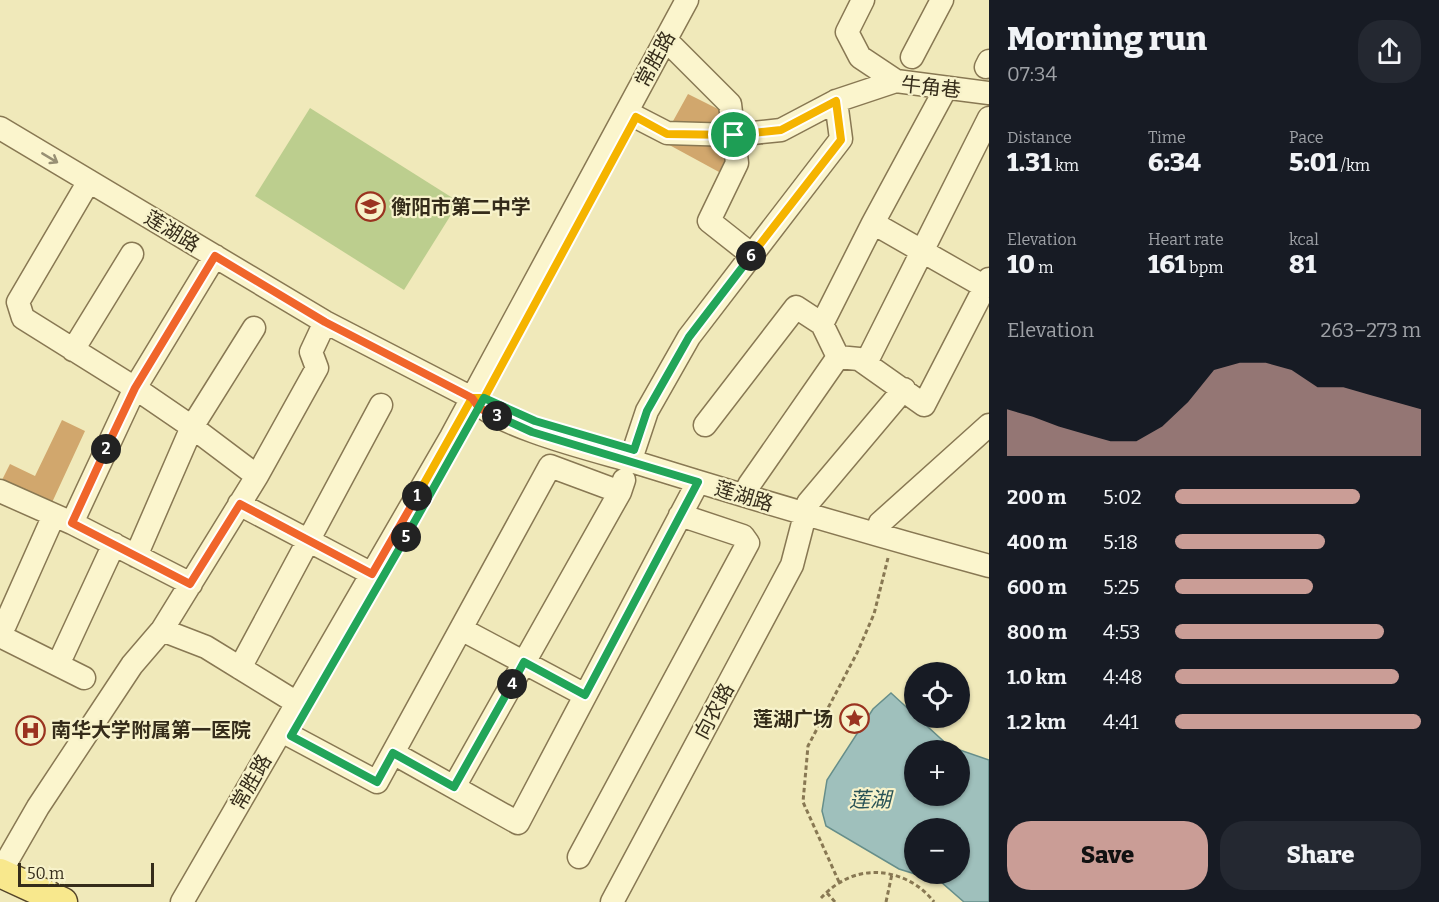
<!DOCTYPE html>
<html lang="en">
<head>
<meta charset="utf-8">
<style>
	:root { --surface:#171b24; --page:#242831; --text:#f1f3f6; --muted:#9ea1a6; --accent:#ca9d96 }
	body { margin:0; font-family:Bitter,"Noto Sans SC",serif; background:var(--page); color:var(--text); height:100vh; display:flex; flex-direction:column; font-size:22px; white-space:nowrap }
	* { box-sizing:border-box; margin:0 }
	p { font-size:20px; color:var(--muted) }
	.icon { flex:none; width:33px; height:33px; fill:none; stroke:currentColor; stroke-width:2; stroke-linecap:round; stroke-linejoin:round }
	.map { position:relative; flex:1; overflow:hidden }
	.sheet { display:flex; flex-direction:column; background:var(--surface); width:450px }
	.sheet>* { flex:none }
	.fabs { position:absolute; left:904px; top:662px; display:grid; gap:12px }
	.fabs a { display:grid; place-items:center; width:66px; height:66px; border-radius:50%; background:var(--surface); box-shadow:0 2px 4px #0004; font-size:30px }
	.scale { position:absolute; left:18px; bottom:15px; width:136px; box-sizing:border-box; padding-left:6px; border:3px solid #352c1a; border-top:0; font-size:16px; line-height:21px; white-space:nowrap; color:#352c1a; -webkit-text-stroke:4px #f7f2ca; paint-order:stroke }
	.pin { position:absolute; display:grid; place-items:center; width:51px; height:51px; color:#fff; margin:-26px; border:3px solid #fff; border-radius:50%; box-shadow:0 2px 6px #0007 }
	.km { position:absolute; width:30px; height:30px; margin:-15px; border-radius:50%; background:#222; color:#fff; font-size:16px; line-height:30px; text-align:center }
	.round { display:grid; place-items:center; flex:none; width:63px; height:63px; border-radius:24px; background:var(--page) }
	.head { display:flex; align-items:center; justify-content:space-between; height:102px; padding:0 18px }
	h1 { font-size:33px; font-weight:800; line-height:45px }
	.metrics { display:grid; grid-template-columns:repeat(3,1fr); gap:9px; height:102px; padding:6px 18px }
	.metrics div { display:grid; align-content:center }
	.metrics b { font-size:26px; font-weight:800 }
	.metrics small { font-size:16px; font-weight:400 }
	.metrics p { font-size:16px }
	.chart { height:168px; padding:12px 18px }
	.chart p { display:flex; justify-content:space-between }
	.chart svg { width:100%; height:108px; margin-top:6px; fill:var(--accent); opacity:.7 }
	.cta { display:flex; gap:12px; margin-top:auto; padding:12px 18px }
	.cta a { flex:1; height:69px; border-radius:24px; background:var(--accent); color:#111; font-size:24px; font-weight:800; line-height:69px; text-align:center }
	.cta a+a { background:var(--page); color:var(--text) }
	ul { padding:0 18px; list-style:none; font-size:20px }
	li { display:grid; grid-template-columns:96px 72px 1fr; align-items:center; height:45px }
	li i { height:15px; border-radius:8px; background:var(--accent) }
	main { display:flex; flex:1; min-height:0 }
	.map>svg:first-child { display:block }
	.green { fill:#bcce8e }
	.water { fill:#9fc0bc; stroke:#668e8a; stroke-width:1.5; fill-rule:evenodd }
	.building { fill:#d1a76d }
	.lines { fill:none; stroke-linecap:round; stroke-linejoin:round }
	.minor-casing { stroke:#887853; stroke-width:25 }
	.major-casing { stroke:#544429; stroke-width:31 }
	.path { stroke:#887853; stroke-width:3; stroke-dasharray:4.5 3; stroke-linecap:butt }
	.minor { stroke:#fbf5cd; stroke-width:22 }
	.major { stroke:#f8e88d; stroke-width:28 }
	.oneway { stroke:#989074 }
	.split-1-casing { stroke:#fff; stroke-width:12 }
	.split-2-casing { stroke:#fff; stroke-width:12 }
	.split-3-casing { stroke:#fff; stroke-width:12 }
	.split-4-casing { stroke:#fff; stroke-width:12 }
	.split-5-casing { stroke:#fff; stroke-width:12 }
	.split-6-casing { stroke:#fff; stroke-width:12 }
	.split-7-casing { stroke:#fff; stroke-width:12 }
	.split-1 { stroke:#f5b400; stroke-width:8 }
	.split-2 { stroke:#f0652b; stroke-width:8 }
	.split-3 { stroke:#f0652b; stroke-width:8 }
	.split-4 { stroke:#22a559; stroke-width:8 }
	.split-5 { stroke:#22a559; stroke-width:8 }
	.split-6 { stroke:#22a559; stroke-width:8 }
	.split-7 { stroke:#f5b400; stroke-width:8 }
	.labels { text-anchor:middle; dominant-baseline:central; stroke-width:4.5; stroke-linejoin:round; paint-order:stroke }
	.street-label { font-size:20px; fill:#352c1a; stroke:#f7f2ca }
	.poi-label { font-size:20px; font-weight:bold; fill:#352c1a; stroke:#f7f2ca; text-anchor:start }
	.water-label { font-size:21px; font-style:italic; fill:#285256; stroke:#f7f2ca }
</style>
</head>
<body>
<main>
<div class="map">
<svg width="989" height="902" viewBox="0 0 989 902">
	<rect width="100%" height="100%" fill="#f0e9ba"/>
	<path class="green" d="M310,108L459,202L404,290L255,196Z"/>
	<path class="water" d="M891,693L915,715V717H917L950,747L959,750H915V795H960V750L989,760V902H964L941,882L899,869L826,826L822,811L827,780L873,709ZM915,828H960V873H915Z"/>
	<path class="building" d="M688,94L720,110L724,129L717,146L730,153L719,172L662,141Z
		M62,420L85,431L49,509L0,484L10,464L35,476Z"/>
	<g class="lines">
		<defs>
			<path id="minor" d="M863,0L847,32L860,57L896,81
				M673,47L730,104L737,163L709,221L752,255
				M912,57L942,0
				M986,67L989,61
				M636,117L667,133L734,135L781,130L836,101L896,81L989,93
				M0,128L325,322L472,398C495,426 593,450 631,461C750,498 869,533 989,566
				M89,181L18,302L23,318L135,388L192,427L257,476
				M873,223L985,287
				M822,324L873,223L946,88
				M73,350L132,254
				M866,363L989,118
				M705,425L796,307L822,324L838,357L859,359L924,405L989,279
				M634,450L647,411L689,337L841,139L836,101
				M749,485L838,357
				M0,491L72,523L191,584
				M808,503L904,389
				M239,504L372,574
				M72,523L135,388L215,256
				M880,523L989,425
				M136,556L192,427L254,328
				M5,625L54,515
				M461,629L585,695
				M162,630L206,647L297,703
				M0,636L84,678
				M63,654L114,544
				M240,668L381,405
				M291,736L377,782L550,466L620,492
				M393,753L518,823L698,482
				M454,787L620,492L624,480
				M579,857L748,543L743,536L680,515
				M0,873L38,807L132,665L162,630L257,476L317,368L311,352L325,322
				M182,902L451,437L687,0
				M612,902L792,565L805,515"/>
			<path id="major" d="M0,873L63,902"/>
		</defs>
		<use href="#minor" class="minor-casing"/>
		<use href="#major" class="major-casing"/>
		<path class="path" d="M839,882L803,802L808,746L857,653L874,614L888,558
			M827,893L835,902
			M821,898C826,893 832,887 839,883C870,863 912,873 934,902
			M886,902L892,874"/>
		<use href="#minor" class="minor"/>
		<use href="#major" class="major"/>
	</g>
	<defs><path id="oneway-shaft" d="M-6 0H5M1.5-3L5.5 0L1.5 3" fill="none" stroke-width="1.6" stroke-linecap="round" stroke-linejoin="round" transform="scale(1.5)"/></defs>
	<use class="oneway" href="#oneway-shaft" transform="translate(50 158) rotate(31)"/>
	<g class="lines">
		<defs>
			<path id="split-1" d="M417,496L472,398H484L636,117L667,134L734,135"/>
			<path id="split-2" d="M106,449L72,523L190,584L240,504L372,574L417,496"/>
			<path id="split-3" d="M106,449L135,388L215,256L325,322L472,398L479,408L497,416"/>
			<path id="split-4" d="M497,416L532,432L698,482L585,695L524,662L512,684"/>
			<path id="split-5" d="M406,537L291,736L377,782L393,753L454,787L512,684"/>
			<path id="split-6" d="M406,537L484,398L535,421L634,450L647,411L689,337L751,256"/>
			<path id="split-7" d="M734,135L781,130L836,101L841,140L751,256"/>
		</defs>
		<use href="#split-1" class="split-1-casing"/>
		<use href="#split-2" class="split-2-casing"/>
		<use href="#split-3" class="split-3-casing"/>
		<use href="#split-4" class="split-4-casing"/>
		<use href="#split-5" class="split-5-casing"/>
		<use href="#split-6" class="split-6-casing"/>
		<use href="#split-7" class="split-7-casing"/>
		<use href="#split-1" class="split-1"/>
		<use href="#split-2" class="split-2"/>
		<use href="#split-3" class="split-3"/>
		<use href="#split-4" class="split-4"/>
		<use href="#split-5" class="split-5"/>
		<use href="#split-6" class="split-6"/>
		<use href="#split-7" class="split-7"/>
	</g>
	<defs>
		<symbol id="school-ring" viewBox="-11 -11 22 22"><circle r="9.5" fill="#f7f2ca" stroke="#9a3320" stroke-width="1.5"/><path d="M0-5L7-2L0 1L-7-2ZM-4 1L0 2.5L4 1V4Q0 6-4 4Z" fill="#9a3320"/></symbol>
		<symbol id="sight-ring" viewBox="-11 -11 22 22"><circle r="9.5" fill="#f7f2ca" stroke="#9a3320" stroke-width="1.5"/><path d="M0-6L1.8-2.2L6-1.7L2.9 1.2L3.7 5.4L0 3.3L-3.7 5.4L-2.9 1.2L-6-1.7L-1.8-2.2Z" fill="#9a3320"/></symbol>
		<symbol id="hospital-ring" viewBox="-11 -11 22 22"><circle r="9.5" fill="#f7f2ca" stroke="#9a3320" stroke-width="1.5"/><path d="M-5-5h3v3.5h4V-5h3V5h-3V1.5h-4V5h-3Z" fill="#9a3320"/></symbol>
	</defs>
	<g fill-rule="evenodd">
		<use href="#school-ring" x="354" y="190" width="33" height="33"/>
		<use href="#sight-ring" x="838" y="702" width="33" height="33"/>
		<use href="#hospital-ring" x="14" y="714" width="33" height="33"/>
	</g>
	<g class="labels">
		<g class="street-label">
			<text transform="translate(655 59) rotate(-62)">常胜路</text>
			<text transform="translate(931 87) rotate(6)">牛角巷</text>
			<text transform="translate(172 231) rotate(31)">莲湖路</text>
			<text transform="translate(744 496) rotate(17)">莲湖路</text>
			<text transform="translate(714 711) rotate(-62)">向农路</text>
			<text transform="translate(251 782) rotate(-60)">常胜路</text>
		</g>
		<g class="poi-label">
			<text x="391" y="207">衡阳市第二中学</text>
			<text x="833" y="719" text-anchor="end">莲湖广场</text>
			<text x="51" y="730">南华大学附属第一医院</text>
		</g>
		<g class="water-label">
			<text x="870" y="800">莲湖</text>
		</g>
	</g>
</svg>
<div class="fabs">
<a><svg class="icon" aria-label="locate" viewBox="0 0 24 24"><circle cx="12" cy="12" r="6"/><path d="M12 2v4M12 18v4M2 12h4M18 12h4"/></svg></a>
<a>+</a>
<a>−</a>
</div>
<div class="scale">50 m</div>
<div class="pin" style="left:734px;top:135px;background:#1e9e55"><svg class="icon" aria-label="arrive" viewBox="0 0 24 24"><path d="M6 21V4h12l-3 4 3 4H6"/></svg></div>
<b class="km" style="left:417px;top:496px">1</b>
<b class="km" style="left:106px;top:449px">2</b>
<b class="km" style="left:497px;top:416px">3</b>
<b class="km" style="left:512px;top:684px">4</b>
<b class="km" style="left:406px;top:537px">5</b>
<b class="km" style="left:751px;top:256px">6</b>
</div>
<section class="sheet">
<div class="head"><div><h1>Morning run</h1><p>07:34</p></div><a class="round"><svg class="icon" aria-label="share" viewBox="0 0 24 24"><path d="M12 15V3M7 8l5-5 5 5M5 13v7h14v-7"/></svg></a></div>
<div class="metrics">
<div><p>Distance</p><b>1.31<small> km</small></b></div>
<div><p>Time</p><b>6:34</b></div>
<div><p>Pace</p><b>5:01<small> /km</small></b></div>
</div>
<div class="metrics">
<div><p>Elevation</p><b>10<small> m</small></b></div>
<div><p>Heart rate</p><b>161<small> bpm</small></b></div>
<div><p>kcal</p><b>81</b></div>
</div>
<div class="chart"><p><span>Elevation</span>263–273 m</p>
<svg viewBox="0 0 160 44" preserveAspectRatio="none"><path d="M0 44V25L10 28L20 32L30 35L40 38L50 38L60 32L70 22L80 9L90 6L100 6L110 9L120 16L130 16L140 19L150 22L160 25V44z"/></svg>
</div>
<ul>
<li><b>200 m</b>5:02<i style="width:75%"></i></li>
<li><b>400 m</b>5:18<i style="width:61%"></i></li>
<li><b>600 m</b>5:25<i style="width:56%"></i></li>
<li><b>800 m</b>4:53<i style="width:85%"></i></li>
<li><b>1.0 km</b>4:48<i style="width:91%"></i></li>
<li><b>1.2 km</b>4:41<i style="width:100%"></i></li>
</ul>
<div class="cta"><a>Save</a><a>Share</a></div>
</section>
</main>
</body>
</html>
